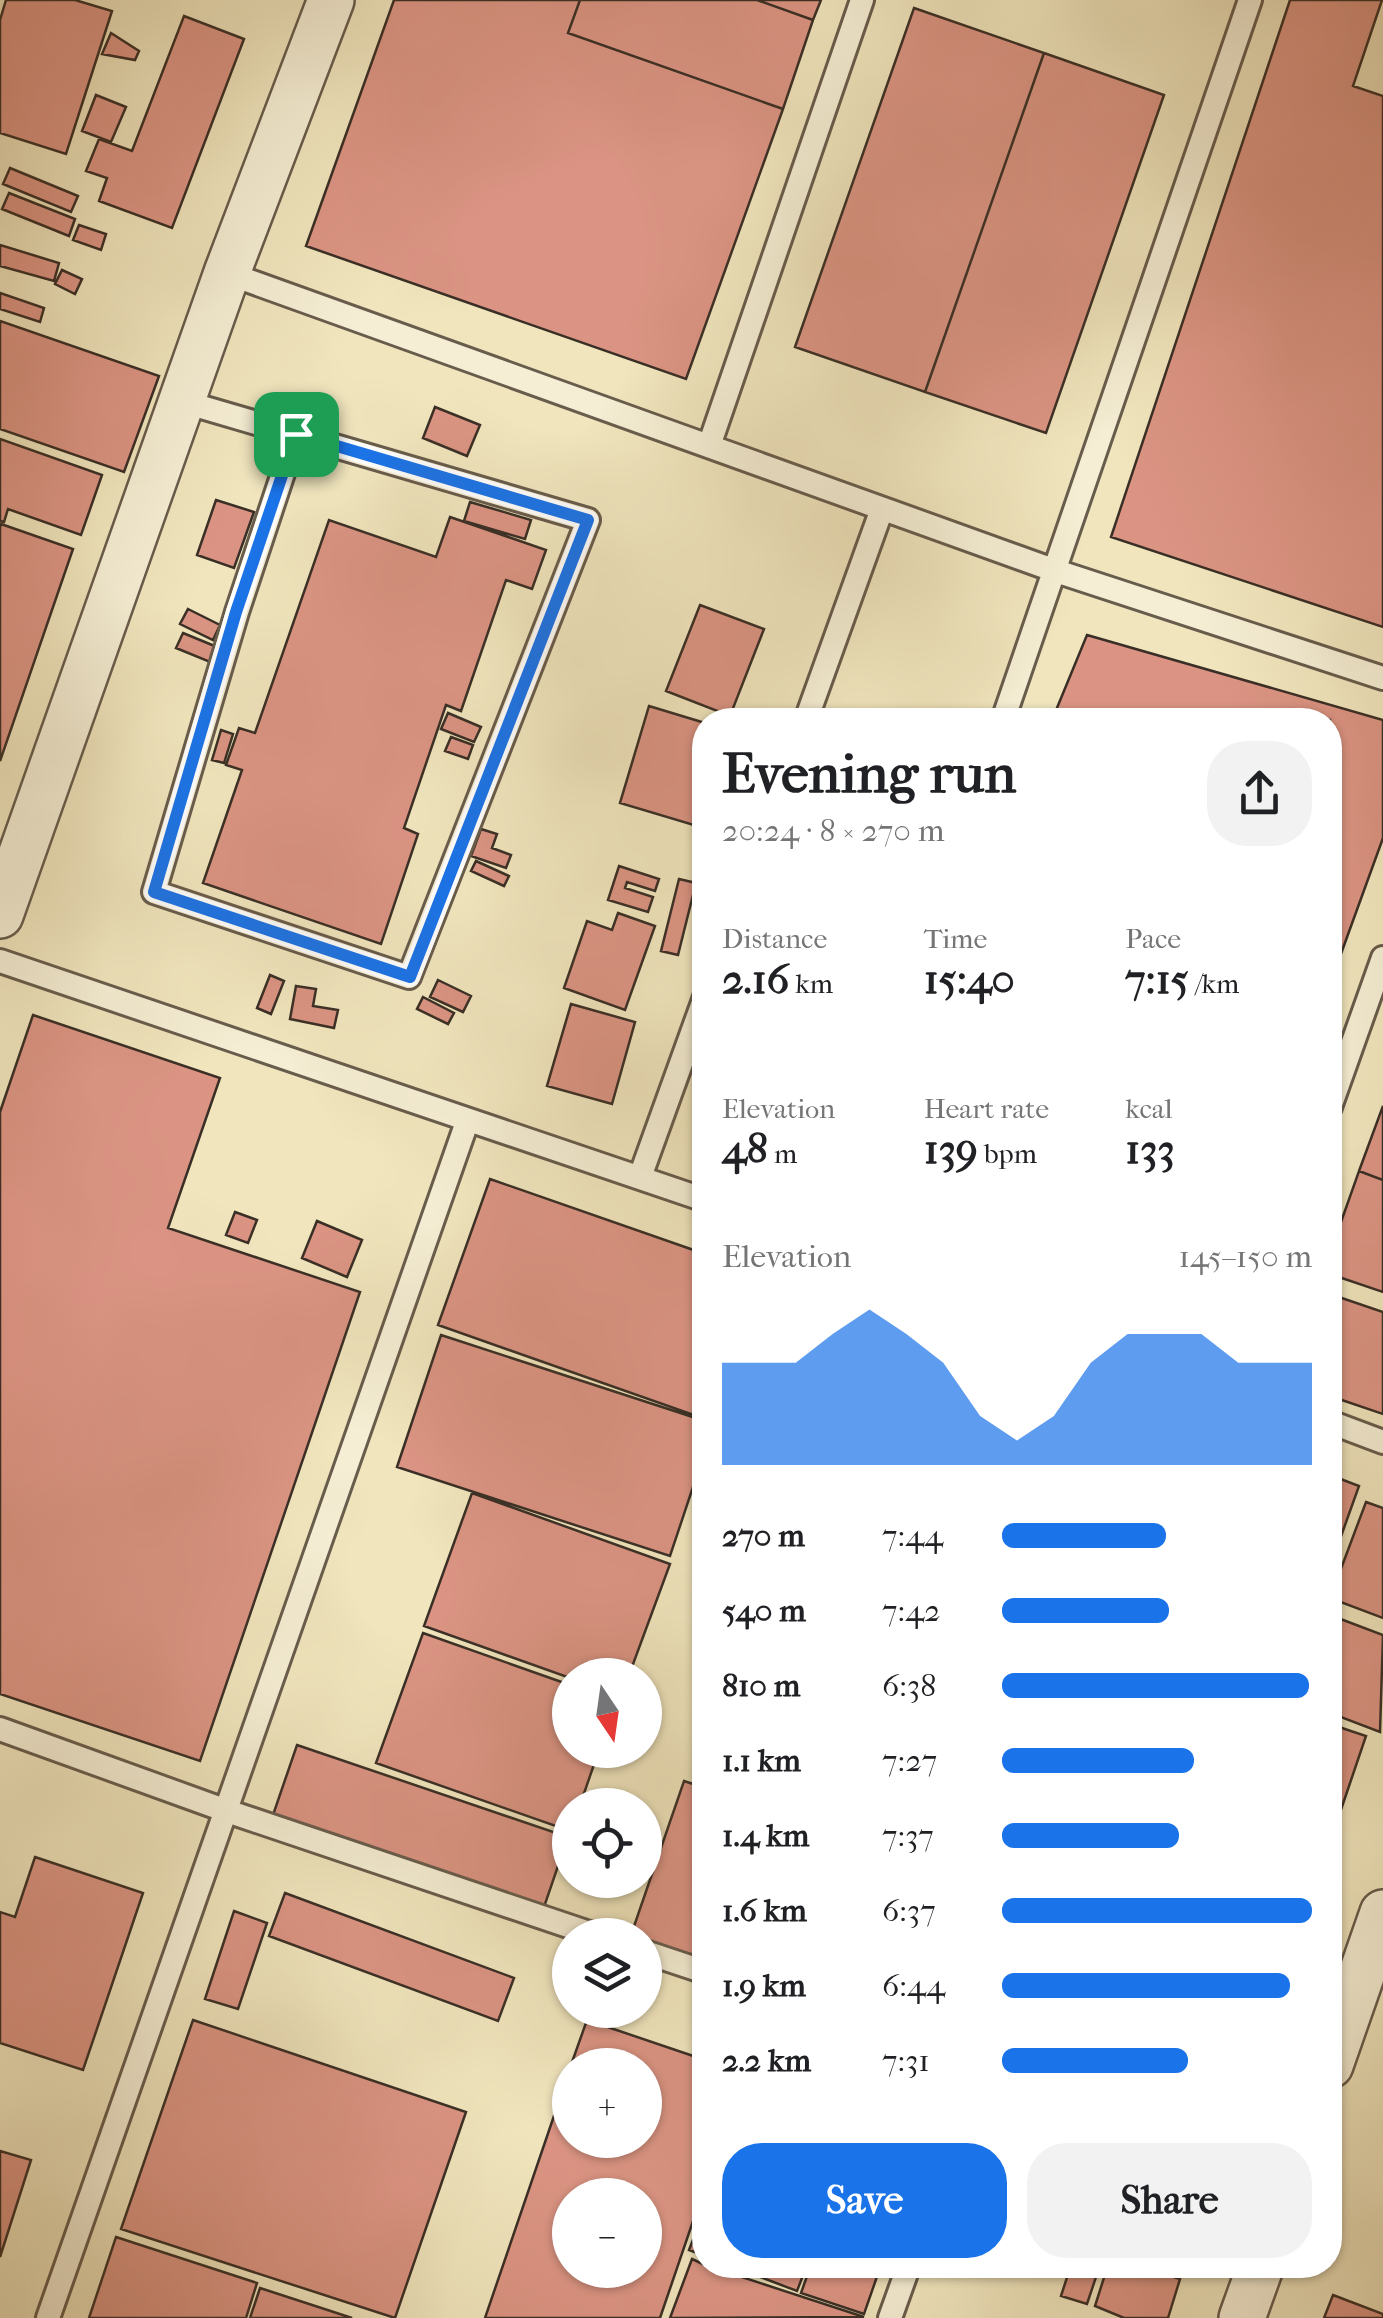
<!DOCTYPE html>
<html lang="en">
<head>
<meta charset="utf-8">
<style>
	:root { --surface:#fff; --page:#f2f2f2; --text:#202124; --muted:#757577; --accent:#1a73e8 }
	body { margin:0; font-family:"IM FELL French Canon",serif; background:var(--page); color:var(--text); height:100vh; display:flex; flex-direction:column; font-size:38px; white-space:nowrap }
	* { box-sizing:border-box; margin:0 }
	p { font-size:32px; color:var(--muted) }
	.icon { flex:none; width:55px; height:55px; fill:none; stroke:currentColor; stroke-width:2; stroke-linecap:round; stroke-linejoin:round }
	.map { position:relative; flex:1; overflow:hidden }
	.sheet { position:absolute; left:692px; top:708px; width:650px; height:1570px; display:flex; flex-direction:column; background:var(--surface); border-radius:40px; box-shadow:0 2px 8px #0004 }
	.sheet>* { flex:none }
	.needle { width:65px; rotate:167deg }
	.fabs { position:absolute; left:552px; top:1658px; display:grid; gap:20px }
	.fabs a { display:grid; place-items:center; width:110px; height:110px; border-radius:50%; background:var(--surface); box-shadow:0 2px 8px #0004; font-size:50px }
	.pin { position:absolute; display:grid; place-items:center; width:85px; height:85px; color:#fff; margin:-42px; border-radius:20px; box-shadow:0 5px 15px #0006 }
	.round { display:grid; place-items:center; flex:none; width:105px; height:105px; border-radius:40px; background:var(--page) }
	.overview { display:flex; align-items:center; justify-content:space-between; height:170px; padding:0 30px }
	h1 { font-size:55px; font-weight:700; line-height:75px }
	.stats { display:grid; grid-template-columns:repeat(3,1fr); gap:15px; height:170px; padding:10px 30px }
	.stats div { display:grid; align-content:center }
	.stats b { font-size:42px; font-weight:700 }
	.stats small { font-size:28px; font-weight:400 }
	.stats p { font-size:28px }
	.chart { height:280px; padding:20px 30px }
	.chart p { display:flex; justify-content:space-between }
	.chart svg { width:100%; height:180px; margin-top:10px; fill:var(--accent); opacity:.7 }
	.primary-button { display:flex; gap:20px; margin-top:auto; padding:20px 30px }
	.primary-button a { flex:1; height:115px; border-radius:40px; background:var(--accent); color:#fff; font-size:40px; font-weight:700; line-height:115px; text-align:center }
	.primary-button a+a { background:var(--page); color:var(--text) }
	ul { padding:0 30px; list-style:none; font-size:32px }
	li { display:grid; grid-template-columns:160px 120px 1fr; align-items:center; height:75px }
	li i { height:25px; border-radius:12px; background:var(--accent) }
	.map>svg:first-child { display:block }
	.building { fill:#db9483; stroke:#3a2f26; stroke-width:2.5; fill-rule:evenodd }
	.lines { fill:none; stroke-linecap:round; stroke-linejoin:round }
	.lane-casing { stroke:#685c4c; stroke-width:28 }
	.street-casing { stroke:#685c4c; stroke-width:50 }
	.lane { stroke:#f5eed4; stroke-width:22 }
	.street { stroke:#f5eed4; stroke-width:45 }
	.route-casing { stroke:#fff; stroke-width:20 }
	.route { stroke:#1a73e8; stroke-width:12 }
</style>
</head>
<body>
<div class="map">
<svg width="1383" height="2318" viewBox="0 0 1383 2318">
	<rect width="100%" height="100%" fill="#f0e5bd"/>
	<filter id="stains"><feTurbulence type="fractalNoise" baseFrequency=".002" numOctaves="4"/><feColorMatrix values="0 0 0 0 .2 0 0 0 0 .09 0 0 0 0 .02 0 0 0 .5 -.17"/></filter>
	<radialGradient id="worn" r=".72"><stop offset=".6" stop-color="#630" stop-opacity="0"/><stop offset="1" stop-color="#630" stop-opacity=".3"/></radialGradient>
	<path class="building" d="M6,0H75L112,11L66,154L0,133V20Z
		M394,0H580L568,33L783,109L686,379L306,246Z
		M580,0H757L813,20L783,109L568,33Z
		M757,0H821L813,20Z
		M1290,0H1382L1353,86L1383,96V627L1111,537Z
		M914,8L1044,53L925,392L795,347Z
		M184,16L244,39L172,228L99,201L107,178L86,171L99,139L132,151Z
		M111,33L139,51L135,60L102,54Z
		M1044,53L1164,95L1046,433L925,392Z
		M96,95L126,107L111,142L82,131Z
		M10,168L78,196L71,212L3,184Z
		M9,193L75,219L69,236L2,209Z
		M79,225L106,234L101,250L73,240Z
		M0,245L59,263L54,281L0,266Z
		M62,270L82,279L75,294L55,284Z
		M0,293L44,308L40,322L0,309Z
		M0,321L159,376L124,472L0,429Z
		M435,407L480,425L467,456L423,438Z
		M0,439L102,475L81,535L8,509L4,522L0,521Z
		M216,500L254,512L234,568L197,555Z
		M470,502L531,520L525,539L464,521Z
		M450,517L546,550L532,589L506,580L461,711L446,705L404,828L418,834L381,944L203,883L242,770L226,765L239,728L255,733L329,520L436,557Z
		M1,524L73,549L0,761V527Z
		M700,605L764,629L730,716L666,691Z
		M188,609L220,625L213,640L180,624Z
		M183,633L217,647L210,662L176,648Z
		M1087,635L1383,720V838L1330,984V720H1052Z
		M649,706L705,723V797L697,826L620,803Z
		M448,713L481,727L474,742L441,729Z
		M221,730L233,734L224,763L212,760Z
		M451,737L473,745L468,759L445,751Z
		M481,829L497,834L492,848L511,855L506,868L471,856Z
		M476,861L509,876L504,886L471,871Z
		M619,866L659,879L655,891L627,882L625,888L653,897L648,912L608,900Z
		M679,879L696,883L678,955L661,951Z
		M618,913L655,926L625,1010L564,988L587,921L612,930Z
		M270,975L284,981L271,1014L257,1008Z
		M438,980L471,996L463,1012L430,997Z
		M296,986L316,989L313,1006L338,1010L334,1028L290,1019Z
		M423,997L454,1013L448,1024L417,1009Z
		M571,1004L635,1022L612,1104L547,1086Z
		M33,1015L220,1078L168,1228L360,1292L200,1761L0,1694V1112Z
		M1383,1106V1180L1359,1171Z
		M1359,1171L1383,1180V1292L1330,1274V1253Z
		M490,1179L705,1254V1419L438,1325Z
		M235,1212L257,1220L248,1243L226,1235Z
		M317,1221L362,1240L347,1277L302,1258Z
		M1330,1294L1383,1312V1414L1330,1396Z
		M441,1335L705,1421V1451L670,1556L397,1467Z
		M1330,1475L1359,1486L1330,1567Z
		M472,1493L670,1564L629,1675L570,1678L424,1626Z
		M1366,1502L1383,1508V1618L1330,1598Z
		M1330,1615L1383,1635L1380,1732L1330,1713Z
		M423,1633L570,1685V1750H599L580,1805H570V1831L376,1763Z
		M1330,1724L1366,1736L1330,1842Z
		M297,1745L568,1837L544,1907L273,1815Z
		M684,1781L705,1788V1943L700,1958L645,1940V1935H631Z
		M35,1857L143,1893L83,2070L0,2043V1912L15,1917Z
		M285,1893L514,1978L498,2021L269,1936Z
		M234,1911L267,1923L238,2009L205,1999Z
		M193,2020L466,2112L395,2318L121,2229Z
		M587,2020L705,2060V2186L660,2318H485L570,2069V2140H645V2065H571ZM570,2195H645V2270H570Z
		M0,2151L31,2160L0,2257Z
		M705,2209V2256L689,2250Z
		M116,2237L257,2283L246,2318H89Z
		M692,2259L705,2265L864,2317L670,2318Z
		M729,2265H807L797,2291Z
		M811,2265H881L864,2314L801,2293Z
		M1071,2265H1100L1087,2304L1061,2296Z
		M1108,2265H1137L1180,2279L1168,2318H1124L1095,2306Z
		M260,2288L352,2318H250Z
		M1333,2295L1383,2314V2318H1324Z"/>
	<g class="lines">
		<defs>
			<path id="lane" d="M227,273L1056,571L1383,678
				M181,401L588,520L409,977L154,892L237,612L296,434
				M709,446L862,0
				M806,720L882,509
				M1003,720L1250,0
				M0,961L705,1200
				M1330,1107L1383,958
				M640,1177L705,997
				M1330,1422L1383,1442
				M0,1729L227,1811L595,1935
				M645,1952L705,1972
				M48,2318L467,1122
				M890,2318L909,2265"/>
			<path id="street" d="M0,915L227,273L331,0
				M1330,2065L1383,1913
				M1242,2318L1261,2265"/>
		</defs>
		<use href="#lane" class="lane-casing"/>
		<use href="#street" class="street-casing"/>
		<use href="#lane" class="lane"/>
		<use href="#street" class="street"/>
	</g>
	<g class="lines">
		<defs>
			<path id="route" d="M296,434L588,520L410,977L154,892L236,612Z"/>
		</defs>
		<use href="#route" class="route-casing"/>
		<use href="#route" class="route"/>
	</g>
	<rect width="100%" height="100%" filter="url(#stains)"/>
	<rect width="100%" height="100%" fill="url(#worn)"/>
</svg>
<div class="fabs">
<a><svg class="needle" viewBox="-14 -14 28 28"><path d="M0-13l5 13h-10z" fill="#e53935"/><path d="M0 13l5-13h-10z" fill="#757577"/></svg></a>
<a><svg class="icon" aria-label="locate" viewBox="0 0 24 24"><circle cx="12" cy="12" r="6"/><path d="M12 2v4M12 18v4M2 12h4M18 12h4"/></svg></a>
<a><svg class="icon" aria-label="layers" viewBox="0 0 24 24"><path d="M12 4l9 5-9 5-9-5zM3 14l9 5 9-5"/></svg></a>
<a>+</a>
<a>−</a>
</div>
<div class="pin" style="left:296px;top:434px;background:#1e9e55"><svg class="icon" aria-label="arrive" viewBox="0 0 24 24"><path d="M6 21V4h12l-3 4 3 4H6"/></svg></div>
<section class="sheet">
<div class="overview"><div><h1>Evening run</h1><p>20:24 · 8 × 270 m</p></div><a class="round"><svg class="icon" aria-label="share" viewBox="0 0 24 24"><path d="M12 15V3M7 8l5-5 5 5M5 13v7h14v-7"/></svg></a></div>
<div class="stats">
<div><p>Distance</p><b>2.16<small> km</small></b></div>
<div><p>Time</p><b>15:40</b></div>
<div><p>Pace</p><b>7:15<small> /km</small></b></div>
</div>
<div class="stats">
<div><p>Elevation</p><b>48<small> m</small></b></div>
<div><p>Heart rate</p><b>139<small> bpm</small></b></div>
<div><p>kcal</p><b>133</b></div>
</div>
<div class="chart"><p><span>Elevation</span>145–150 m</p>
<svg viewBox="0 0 160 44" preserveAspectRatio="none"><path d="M0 44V19L10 19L20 19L30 12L40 6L50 12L60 19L70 32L80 38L90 32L100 19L110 12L120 12L130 12L140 19L150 19L160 19V44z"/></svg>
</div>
<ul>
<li><b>270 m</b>7:44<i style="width:53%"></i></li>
<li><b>540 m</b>7:42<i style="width:54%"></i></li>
<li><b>810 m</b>6:38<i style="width:99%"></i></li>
<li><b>1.1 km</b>7:27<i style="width:62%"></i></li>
<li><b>1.4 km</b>7:37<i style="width:57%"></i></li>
<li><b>1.6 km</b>6:37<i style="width:100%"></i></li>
<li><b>1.9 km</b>6:44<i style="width:93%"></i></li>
<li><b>2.2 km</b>7:31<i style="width:60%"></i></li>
</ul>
<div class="primary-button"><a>Save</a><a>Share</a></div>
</section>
</div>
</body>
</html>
